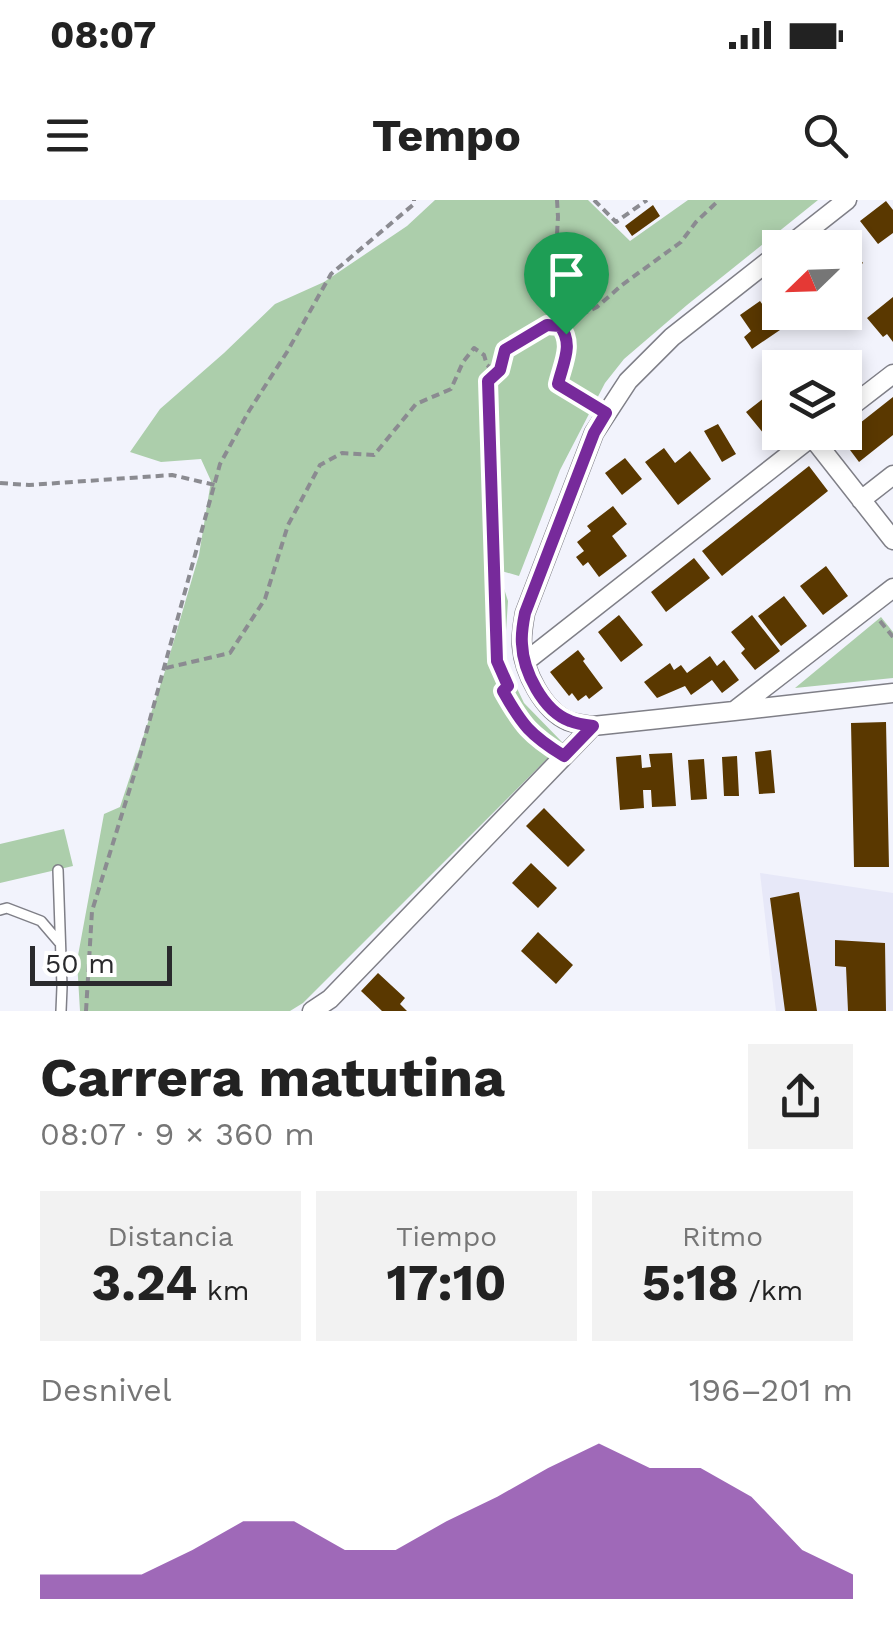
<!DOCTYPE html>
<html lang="es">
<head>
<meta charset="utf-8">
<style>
	:root { --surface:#fff; --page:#f2f2f2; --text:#222; --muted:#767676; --accent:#772a9b }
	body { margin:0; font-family:"Work Sans",sans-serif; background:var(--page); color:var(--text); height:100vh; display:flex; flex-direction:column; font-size:38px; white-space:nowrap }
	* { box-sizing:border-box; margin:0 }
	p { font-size:32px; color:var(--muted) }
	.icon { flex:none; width:55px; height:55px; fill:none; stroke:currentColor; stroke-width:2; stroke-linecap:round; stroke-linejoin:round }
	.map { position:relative; height:811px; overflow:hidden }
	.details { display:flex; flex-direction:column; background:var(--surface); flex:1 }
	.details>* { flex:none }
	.needle { width:65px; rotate:247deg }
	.fabs { position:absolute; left:762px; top:30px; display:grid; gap:20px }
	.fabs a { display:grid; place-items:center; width:100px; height:100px; border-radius:0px; background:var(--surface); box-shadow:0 5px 15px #0003; font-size:50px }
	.scale { position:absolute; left:30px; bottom:25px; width:142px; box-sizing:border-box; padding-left:10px; border:5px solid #2a2a2d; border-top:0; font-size:28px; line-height:35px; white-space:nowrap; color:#2a2a2d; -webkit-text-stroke:8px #fff; paint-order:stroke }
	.pin { position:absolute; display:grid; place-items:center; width:85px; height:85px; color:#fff; margin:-102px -42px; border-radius:50% 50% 50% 0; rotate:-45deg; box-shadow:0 0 10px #0007 }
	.pin .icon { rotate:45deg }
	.round { display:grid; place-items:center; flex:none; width:105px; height:105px; border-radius:0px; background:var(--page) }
	.summary { display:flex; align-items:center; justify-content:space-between; height:170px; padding:0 40px }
	h1 { font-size:55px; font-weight:700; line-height:75px }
	.stats { display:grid; grid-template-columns:repeat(3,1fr); gap:15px; height:170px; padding:10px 40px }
	.stats div { display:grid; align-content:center; border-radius:0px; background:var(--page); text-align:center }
	.stats b { font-size:50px; font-weight:700 }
	.stats small { font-size:28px; font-weight:400 }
	.stats p { font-size:28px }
	.chart { height:280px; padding:20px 40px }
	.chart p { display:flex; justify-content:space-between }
	.chart svg { width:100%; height:180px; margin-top:10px; fill:var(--accent); opacity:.7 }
	.status { display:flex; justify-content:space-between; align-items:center; height:70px; padding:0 50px; background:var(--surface); direction:ltr }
	.status svg { height:28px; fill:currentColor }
	header { display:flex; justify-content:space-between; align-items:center; height:130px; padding:0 40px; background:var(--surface); font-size:45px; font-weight:700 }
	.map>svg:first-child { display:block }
	.built { fill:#e7e8f8 }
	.green { fill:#acceab }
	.building { fill:#5a3800 }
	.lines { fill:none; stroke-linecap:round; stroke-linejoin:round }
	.service-casing { stroke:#7f7f87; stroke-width:12 }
	.minor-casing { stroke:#7f7f87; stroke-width:21 }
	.path { stroke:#8b8b91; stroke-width:4; stroke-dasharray:8 5; stroke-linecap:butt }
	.service { stroke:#fff; stroke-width:9 }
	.minor { stroke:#fff; stroke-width:18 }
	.route-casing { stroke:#fff; stroke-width:20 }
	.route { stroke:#772a9b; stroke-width:12 }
</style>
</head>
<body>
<div class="status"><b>08:07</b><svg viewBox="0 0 49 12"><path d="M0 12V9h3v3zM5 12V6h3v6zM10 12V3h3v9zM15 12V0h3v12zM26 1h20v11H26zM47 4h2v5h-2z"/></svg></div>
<header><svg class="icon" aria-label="menu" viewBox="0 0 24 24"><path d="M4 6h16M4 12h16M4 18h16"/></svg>Tempo<svg class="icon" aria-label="search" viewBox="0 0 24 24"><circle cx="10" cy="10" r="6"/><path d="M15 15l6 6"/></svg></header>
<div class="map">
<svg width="893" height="811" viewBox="0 0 893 811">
	<rect width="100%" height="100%" fill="#f2f3fc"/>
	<path class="built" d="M760,673L893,693V811H776Z"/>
	<path class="green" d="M435,0H588L630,41L688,0H818L687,105L624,159L605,183L560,270L519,376L498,370L508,401L504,461L524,503L563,543L303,803L290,811H80L77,761L104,614L120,607L165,471L199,355L211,281L201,259L161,262L130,252L160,209L224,153L275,104L324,82L407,26Z
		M881,417L893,432V478L795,488Z
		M64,629L73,666L0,683V644Z"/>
	<path class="building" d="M886,1L893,10V33L878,44L860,21Z
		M653,5L660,16L632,36L625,26Z
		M842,36L863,63L845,77V48H827Z
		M893,97V142L887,134L883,137L867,118Z
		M760,101L780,130L752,149L744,137L751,131L740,115Z
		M773,191L780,200V235L777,232L768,239L746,212Z
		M893,197V235L859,262L841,238Z
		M718,224L736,254L722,262L704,231Z
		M664,248L675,263L690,251L711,279L678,305L645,262Z
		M625,258L642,279L622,295L605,273Z
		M809,266L828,291L722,376L702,351Z
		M613,306L627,324L612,336L627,356L599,377L588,362L583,366L576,357L584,351L577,342L591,331L587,326Z
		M694,358L710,378L666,412L651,392Z
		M826,366L848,396L823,415L800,386Z
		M784,396L807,426L781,446L758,416Z
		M619,415L643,445L621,462L598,432Z
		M752,415L780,451L755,470L741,453L745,449L731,432Z
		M578,450L585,459L583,461L603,488L589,499L586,495L578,501L572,493L569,496L550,472Z
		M710,456L717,466L724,460L739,480L722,493L712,480L691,495L685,486L657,498L644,482L670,463L674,470L681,465L687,473Z
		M886,522L889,667H854L851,523Z
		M771,550L775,593L759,594L755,552Z
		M672,553L676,606L652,607L651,590H643L644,608L620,610L616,557L641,555L642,568L651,567L649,554Z
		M737,556L739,596H724L722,557Z
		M704,559L707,599L691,600L688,560Z
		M544,608L585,650L568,667L526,626Z
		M531,663L557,688L538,708L512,683Z
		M799,692L817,811H785L770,698Z
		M538,732L573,765L556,784L521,751Z
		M835,740L885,743L886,811H848L846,767L835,766Z
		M378,773L405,798L400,804L407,811H382L361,791Z"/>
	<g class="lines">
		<defs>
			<path id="service" d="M58,670L62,787L61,811
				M0,710L7,708L41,721L59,742"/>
			<path id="minor" d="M786,48L847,0
				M780,52L672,137L628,181L594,233L525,413C523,424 521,435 522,446C524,472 543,510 568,521C576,524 585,525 593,526L734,511L893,388
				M845,211L893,174
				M812,237L893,340
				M861,300L893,275
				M525,462L818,232
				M734,511L893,493
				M312,811L330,799L593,526"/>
		</defs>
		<use href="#service" class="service-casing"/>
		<use href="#minor" class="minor-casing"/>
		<path class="path" d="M557,0L558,17L555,69L551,90L560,125L566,135L568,146L558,183L594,206
			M594,0L616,22L647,0
			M0,283L29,285L172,275L215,285
			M880,421L893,437
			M166,468L230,453L265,399L288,325L320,265L342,253L374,255L416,204L451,189L463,162L474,148L484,155L487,165L497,173
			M510,485L503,491L521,523L547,546
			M508,486L497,461L488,181L500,170L505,150L535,131L547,125H560L597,107L622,85L681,42L696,22L719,0
			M86,811L92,711L139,559L220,264L249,211L287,152L331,74L414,4V0"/>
		<use href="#service" class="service"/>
		<use href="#minor" class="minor"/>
	</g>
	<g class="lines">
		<defs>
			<path id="route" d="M547,125L560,126C574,144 563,163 558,184L606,213L594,233L525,413C523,423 521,434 522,444C523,471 543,511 570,521C577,524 585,525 593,526L564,556C530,535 522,525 503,491L508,486L497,461L488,181L500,170L505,150Z"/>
		</defs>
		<use href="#route" class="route-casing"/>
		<use href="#route" class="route"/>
	</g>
</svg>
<div class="fabs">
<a><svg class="needle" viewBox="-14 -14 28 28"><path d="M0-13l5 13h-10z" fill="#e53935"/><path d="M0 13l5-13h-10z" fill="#767676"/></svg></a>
<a><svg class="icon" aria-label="layers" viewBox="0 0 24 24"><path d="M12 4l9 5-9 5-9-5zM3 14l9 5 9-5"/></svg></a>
</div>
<div class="scale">50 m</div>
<div class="pin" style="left:566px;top:134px;background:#1e9e55"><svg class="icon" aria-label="arrive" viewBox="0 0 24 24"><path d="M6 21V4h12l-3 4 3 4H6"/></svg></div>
</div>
<section class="details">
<div class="summary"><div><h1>Carrera matutina</h1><p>08:07 · 9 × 360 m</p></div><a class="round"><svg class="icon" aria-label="share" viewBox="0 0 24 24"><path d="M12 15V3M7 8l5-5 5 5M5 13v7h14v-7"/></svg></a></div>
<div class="stats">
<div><p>Distancia</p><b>3.24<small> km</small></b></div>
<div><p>Tiempo</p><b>17:10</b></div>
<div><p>Ritmo</p><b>5:18<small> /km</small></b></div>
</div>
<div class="chart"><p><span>Desnivel</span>196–201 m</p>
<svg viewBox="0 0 160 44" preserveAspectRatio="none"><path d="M0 44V38L10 38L20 38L30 32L40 25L50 25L60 32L70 32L80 25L90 19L100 12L110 6L120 12L130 12L140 19L150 32L160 38V44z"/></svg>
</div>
</section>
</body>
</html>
